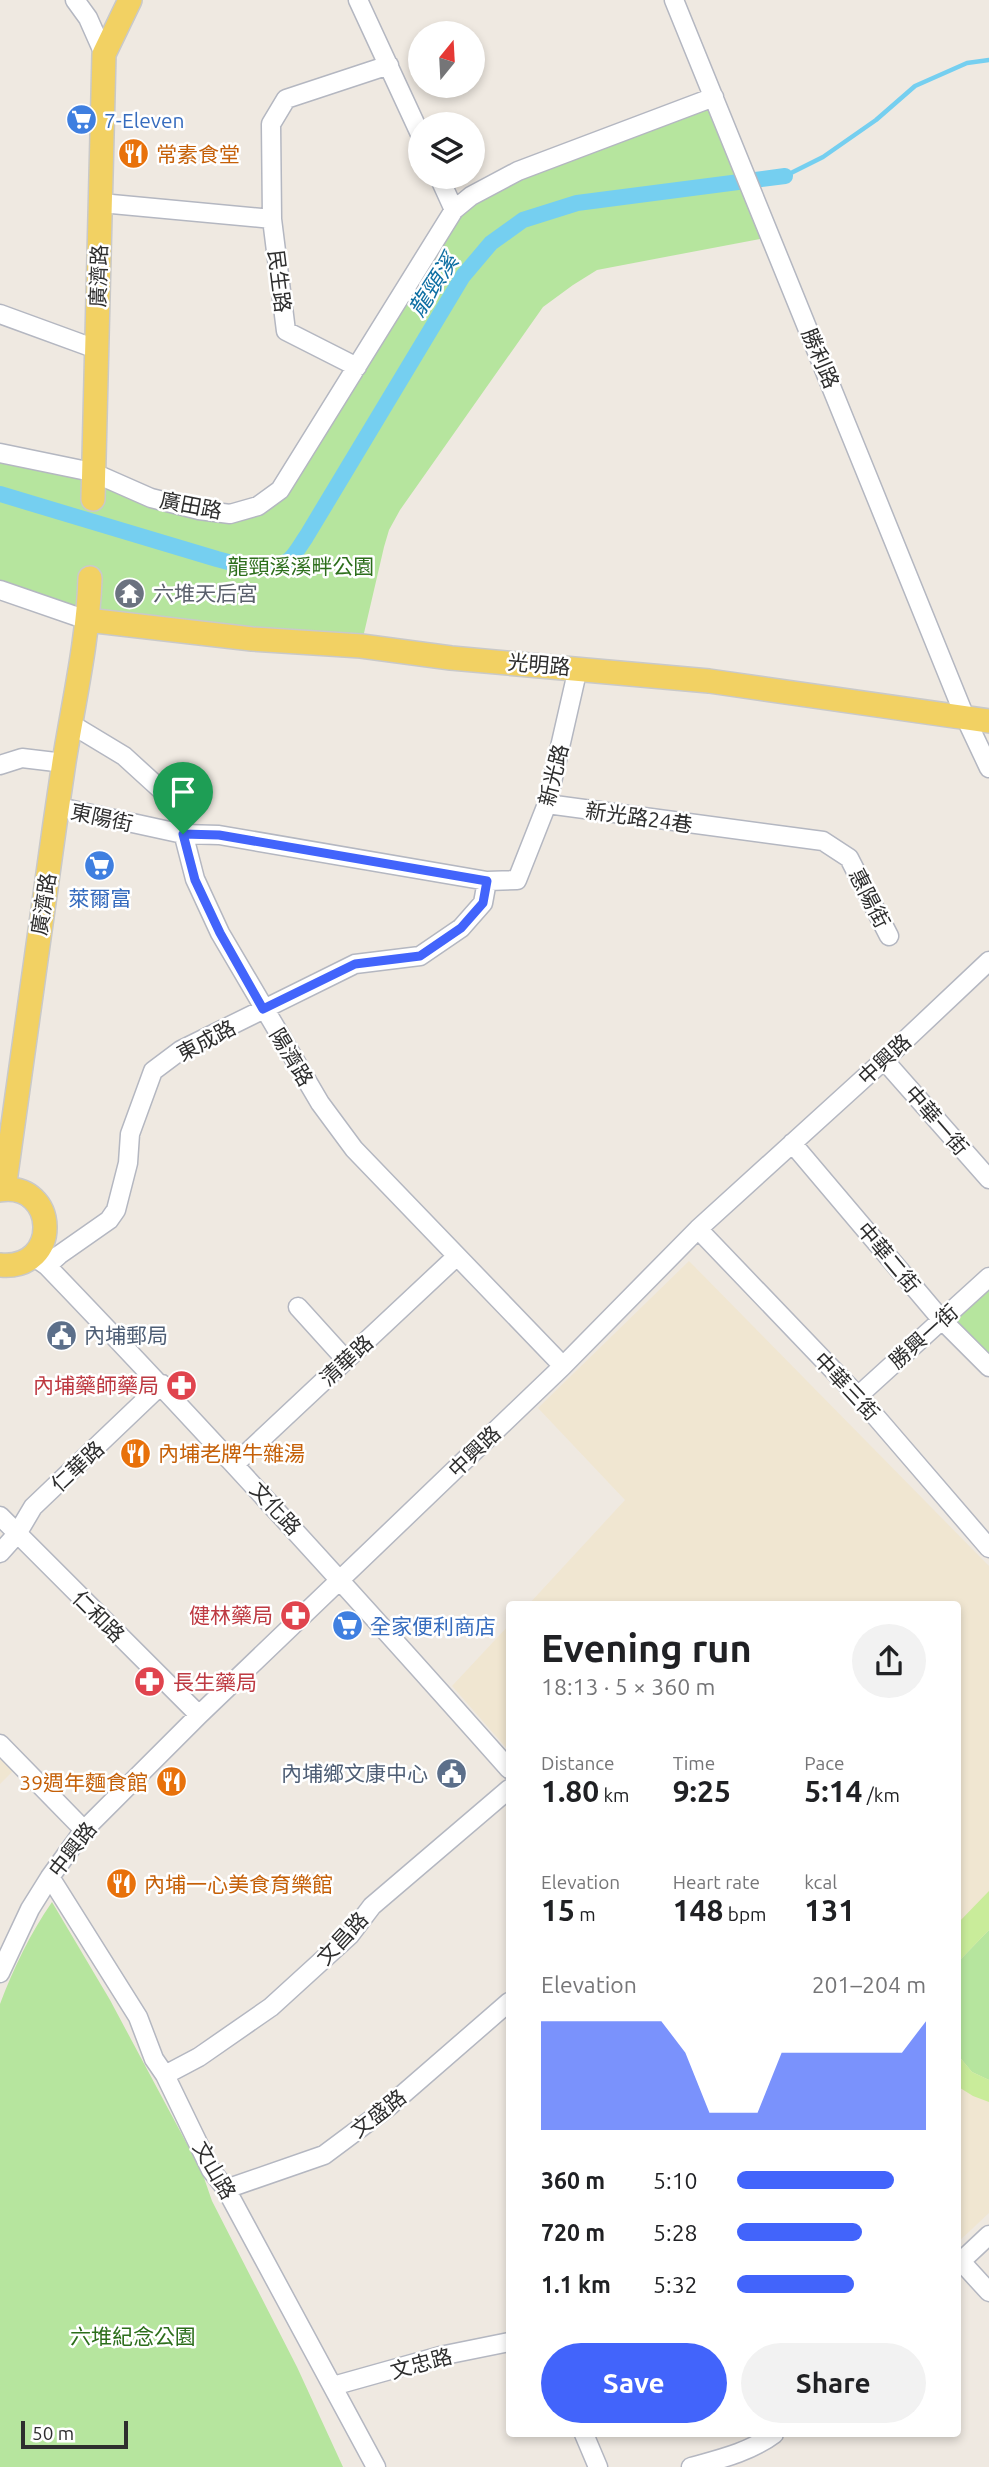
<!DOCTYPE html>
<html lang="en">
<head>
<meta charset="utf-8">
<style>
	:root { --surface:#fff; --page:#f2f2f2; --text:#202124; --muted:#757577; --accent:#4264fb }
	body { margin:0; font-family:Ubuntu,"Noto Sans TC",sans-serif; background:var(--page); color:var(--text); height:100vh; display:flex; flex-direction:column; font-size:26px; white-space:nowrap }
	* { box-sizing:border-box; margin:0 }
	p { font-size:23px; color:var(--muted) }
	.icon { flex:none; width:38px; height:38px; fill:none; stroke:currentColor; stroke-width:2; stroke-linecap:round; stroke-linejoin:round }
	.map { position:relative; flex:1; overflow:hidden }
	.drawer { position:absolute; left:506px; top:1601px; width:455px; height:836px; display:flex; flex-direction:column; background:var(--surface); border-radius:7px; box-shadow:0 4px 10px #0003 }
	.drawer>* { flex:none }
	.needle { width:46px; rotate:18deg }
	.tools { position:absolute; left:408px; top:21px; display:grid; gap:14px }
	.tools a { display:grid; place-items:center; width:77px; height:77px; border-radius:50%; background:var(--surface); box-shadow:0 4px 10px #0003; font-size:35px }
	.scale { position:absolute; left:21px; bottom:18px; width:107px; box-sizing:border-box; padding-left:7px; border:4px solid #2e2e2e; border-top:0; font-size:19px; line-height:24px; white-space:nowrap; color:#2e2e2e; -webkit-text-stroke:5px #fff; paint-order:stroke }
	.pin { position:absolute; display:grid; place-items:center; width:60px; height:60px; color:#fff; margin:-72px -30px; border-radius:50% 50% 50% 0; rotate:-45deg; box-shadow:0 0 7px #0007 }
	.pin .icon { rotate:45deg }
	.round { display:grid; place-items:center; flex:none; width:74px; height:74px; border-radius:37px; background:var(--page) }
	.summary { display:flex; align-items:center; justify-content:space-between; height:119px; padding:0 35px }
	h1 { font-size:38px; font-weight:600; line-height:52px }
	.stats { display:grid; grid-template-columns:repeat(3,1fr); gap:10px; height:119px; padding:7px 35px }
	.stats div { display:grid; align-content:center }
	.stats b { font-size:30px; font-weight:600 }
	.stats small { font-size:19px; font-weight:400 }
	.stats p { font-size:19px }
	.chart { height:196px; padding:14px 35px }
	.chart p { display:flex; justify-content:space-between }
	.chart svg { width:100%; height:126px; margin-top:7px; fill:var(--accent); opacity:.7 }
	.cta { display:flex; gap:14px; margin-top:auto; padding:14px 35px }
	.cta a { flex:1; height:80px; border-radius:42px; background:var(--accent); color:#fff; font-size:28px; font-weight:600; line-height:80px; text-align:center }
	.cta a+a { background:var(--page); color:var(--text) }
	ul { padding:0 35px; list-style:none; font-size:23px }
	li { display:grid; grid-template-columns:112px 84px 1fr; align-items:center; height:52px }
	li i { height:18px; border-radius:9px; background:var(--accent) }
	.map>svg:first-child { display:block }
	.education { fill:#f0e6d1 }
	.green { fill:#b6e59e }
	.pitch { fill:#c9ec9a }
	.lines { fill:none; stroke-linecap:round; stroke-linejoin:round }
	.stream { stroke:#75cff0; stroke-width:4.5 }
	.canal { stroke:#75cff0; stroke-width:16 }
	.minor-casing { stroke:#b4b7c1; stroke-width:21 }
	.major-casing { stroke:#c9c9c9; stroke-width:26 }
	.minor { stroke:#fff; stroke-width:18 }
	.major { stroke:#f2d163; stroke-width:23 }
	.route-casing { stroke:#fff; stroke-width:14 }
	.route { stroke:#4264fb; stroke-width:9 }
	.labels { text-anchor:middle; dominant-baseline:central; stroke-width:5; stroke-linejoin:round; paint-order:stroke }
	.shop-label { font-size:21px; fill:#366cbe; stroke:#fff; text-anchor:start }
	.food-label { font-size:21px; fill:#c56008; stroke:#fff; text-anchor:start }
	.street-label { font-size:21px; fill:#2e2e2e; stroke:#fff }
	.park-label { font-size:21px; fill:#2c6e1b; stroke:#fff }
	.worship-label { font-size:21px; fill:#5b616d; stroke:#fff; text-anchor:start }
	.service-label { font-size:21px; fill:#4e5e75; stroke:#fff; text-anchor:start }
	.health-label { font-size:21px; fill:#be3a42; stroke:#fff; text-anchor:end }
	.water-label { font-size:23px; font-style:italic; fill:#0d6fa3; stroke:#fff }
</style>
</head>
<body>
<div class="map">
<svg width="989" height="2467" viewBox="0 0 989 2467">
	<rect width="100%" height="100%" fill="#efe9e1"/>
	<path class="education" d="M689,1261L989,1566V2213L957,2243V1605H528L625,1500L538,1408Z
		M509,1625V1751L452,1686Z
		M0,1752L17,1767L0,1784Z"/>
	<path class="green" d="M714,97L770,237L597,270L573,285L543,307L400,510L389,530L384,547L361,646L89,625L0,590V453L230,514L280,490L471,196Z
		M989,1285V1359L950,1319Z
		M52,1902L110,2000L202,2172L212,2201L297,2367L343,2467H0V2004C14,1967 30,1934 52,1902Z
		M989,1930V2080L972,2072L957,2054V1963Z"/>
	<path class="pitch" d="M989,1891V1930L957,1963V1924Z
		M957,2054L972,2072L989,2080V2102L973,2096L957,2086Z"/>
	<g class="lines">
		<path class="stream" d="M785,176L823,157L876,120L915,86L967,63L989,60"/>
		<path class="canal" d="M0,494L217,559C240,565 267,576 289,560C296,554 301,544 306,537L463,276L491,243L523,220L577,203L785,176"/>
		<defs>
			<path id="minor" d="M75,0L88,18L104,54
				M358,0L420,134
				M674,0C772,239 868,478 965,717L989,768
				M439,177L454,210
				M101,203L272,219
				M0,314L96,349
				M357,367L286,331L272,219L271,124L286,99L389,65
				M0,453L92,472L151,498L199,510L230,514L258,506L280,490L454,210L471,196L518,171L714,97
				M0,590L87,620
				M71,724L124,756L169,797L178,813L195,879L220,933L320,1103L354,1149L563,1366
				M0,765L22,758L64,763
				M547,804L823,841L849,858L889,936
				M59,807L183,834L219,835L487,881L517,880L547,804L578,668
				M884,1060L989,1179
				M792,1143L941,1319L989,1367
				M698,1229L858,1396L989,1548
				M33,1256L47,1266C205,1430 358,1599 509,1769
				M47,1266L59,1255L109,1220L116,1210L128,1163L130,1134L153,1071L181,1050L355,964L420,956L461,928L483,903L487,881
				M298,1307L346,1360
				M858,1396L989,1277
				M235,1464L457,1256
				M0,1516L199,1715
				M0,1553L17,1534L33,1507L162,1384
				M0,1744L84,1830
				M50,1877L138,2017L154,2059L165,2075L211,2170L226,2189L376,2467
				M0,1973L30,1909L50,1877L84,1830L199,1715L563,1366L698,1229L884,1060L989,961
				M165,2075L199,2057L271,2007L350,1935L372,1906L509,1789
				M226,2189L324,2155L387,2108L509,2002
				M957,2257L989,2292
				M957,2265L989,2235
				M333,2386L440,2356L509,2342
				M584,2434L598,2467
				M691,2467C720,2459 750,2452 774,2434"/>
			<path id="major" d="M93,499L104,54L130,0
				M87,620L252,639L361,646L451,658L709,681L989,721
				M4,1189C23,1046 43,904 64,762C74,700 88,640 90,578
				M0,1190C58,1181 62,1271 0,1265"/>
		</defs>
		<use href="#minor" class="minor-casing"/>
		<use href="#major" class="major-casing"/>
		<use href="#minor" class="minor"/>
		<use href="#major" class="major"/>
	</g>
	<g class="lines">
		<defs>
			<path id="route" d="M183,834L219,835L487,881L483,903L461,928L420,956L355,964L263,1009L220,933L195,880Z"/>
		</defs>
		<use href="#route" class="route-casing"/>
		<use href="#route" class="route"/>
	</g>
	<defs>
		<symbol id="supermarket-disc" viewBox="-11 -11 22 22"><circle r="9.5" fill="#3f7fe0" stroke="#fff"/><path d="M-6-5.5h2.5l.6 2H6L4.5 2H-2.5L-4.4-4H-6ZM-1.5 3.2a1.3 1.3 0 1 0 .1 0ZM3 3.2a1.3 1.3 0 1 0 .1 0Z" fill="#fff"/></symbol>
		<symbol id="restaurant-disc" viewBox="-11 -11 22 22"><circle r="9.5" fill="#e8710a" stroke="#fff"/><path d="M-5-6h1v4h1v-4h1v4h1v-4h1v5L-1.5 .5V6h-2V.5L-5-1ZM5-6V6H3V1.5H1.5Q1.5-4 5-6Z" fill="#fff"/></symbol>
		<symbol id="temple-disc" viewBox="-11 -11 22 22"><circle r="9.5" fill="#6b7280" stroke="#fff"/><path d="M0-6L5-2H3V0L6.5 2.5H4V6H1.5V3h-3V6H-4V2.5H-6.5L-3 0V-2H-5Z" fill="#fff"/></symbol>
		<symbol id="civic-disc" viewBox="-11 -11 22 22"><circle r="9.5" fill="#5c6f8a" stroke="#fff"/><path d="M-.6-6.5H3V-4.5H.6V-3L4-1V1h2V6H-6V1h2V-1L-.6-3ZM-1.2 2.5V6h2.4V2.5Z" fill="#fff"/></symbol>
		<symbol id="pharmacy-disc" viewBox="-11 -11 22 22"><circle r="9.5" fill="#e0444e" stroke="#fff"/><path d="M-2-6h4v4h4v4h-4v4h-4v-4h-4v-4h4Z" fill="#fff"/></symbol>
	</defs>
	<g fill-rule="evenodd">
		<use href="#supermarket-disc" x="64" y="102" width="35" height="35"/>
		<use href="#restaurant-disc" x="116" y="136" width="35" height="35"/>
		<use href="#temple-disc" x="112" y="576" width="35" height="35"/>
		<use href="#supermarket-disc" x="82" y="848" width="35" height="35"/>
		<use href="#civic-disc" x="44" y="1318" width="35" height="35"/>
		<use href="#pharmacy-disc" x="164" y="1368" width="35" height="35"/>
		<use href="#restaurant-disc" x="118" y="1436" width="35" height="35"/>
		<use href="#pharmacy-disc" x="278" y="1598" width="35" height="35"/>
		<use href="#supermarket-disc" x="330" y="1608" width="35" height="35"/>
		<use href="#pharmacy-disc" x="132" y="1664" width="35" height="35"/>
		<use href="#civic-disc" x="434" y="1756" width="35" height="35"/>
		<use href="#restaurant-disc" x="154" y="1764" width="35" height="35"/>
		<use href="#restaurant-disc" x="104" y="1866" width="35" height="35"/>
	</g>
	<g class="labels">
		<g class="shop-label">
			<text x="104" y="120">7-Eleven</text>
			<text x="100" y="898" text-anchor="middle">萊爾富</text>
			<text x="370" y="1626">全家便利商店</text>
		</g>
		<g class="food-label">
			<text x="156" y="154">常素食堂</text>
			<text x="158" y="1453">內埔老牌牛雜湯</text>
			<text x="148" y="1782" text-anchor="end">39週年麵食館</text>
			<text x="144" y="1884">內埔一心美食育樂館</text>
		</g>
		<g class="street-label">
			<text transform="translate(98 276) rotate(-88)">廣濟路</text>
			<text transform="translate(280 281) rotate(83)">民生路</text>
			<text transform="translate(821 358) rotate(67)">勝利路</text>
			<text transform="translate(191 505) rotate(11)">廣田路</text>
			<text transform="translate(539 664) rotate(5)">光明路</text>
			<text transform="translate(553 775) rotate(-76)">新光路</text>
			<text transform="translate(102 817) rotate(12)">東陽街</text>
			<text transform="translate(639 817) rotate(8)">新光路24巷</text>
			<text transform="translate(870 898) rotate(63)">惠陽街</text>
			<text transform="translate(43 904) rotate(-81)">廣濟路</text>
			<text transform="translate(206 1040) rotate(-28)">東成路</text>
			<text transform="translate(292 1057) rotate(59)">陽濟路</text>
			<text transform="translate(884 1059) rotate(-43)">中興路</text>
			<text transform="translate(937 1120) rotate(49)">中華一街</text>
			<text transform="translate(889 1257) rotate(50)">中華二街</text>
			<text transform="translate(923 1336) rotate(-42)">勝興一街</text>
			<text transform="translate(346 1360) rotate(-43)">清華路</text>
			<text transform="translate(847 1386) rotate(47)">中華三街</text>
			<text transform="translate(474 1451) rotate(-44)">中興路</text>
			<text transform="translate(77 1466) rotate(-43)">仁華路</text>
			<text transform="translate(276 1508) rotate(47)">文化路</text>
			<text transform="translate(99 1616) rotate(45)">仁和路</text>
			<text transform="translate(72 1849) rotate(-52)">中興路</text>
			<text transform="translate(342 1938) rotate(-47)">文昌路</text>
			<text transform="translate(378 2113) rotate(-38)">文盛路</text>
			<text transform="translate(215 2170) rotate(60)">文山路</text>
			<text transform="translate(421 2363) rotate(-15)">文忠路</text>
		</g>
		<g class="park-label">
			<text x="301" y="566">龍頸溪溪畔公園</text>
			<text x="133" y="2336">六堆紀念公園</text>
		</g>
		<g class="worship-label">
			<text x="153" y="593">六堆天后宮</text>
		</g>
		<g class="service-label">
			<text x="84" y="1335">內埔郵局</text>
			<text x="428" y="1773" text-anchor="end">內埔鄉文康中心</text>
		</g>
		<g class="health-label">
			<text x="159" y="1385">內埔藥師藥局</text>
			<text x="273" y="1615">健林藥局</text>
			<text x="173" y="1682" text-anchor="start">長生藥局</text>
		</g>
		<g class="water-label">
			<text transform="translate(433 285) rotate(-57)">龍頸溪</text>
		</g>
	</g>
</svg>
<div class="tools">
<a><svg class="needle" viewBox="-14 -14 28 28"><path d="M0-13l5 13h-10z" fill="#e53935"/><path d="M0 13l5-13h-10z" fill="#757577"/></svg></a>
<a><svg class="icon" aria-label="layers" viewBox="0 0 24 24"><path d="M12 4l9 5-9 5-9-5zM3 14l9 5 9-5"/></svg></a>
</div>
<div class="scale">50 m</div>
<div class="pin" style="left:183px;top:834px;background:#1e9e55"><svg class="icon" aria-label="arrive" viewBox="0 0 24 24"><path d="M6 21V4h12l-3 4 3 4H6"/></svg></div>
<section class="drawer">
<div class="summary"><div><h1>Evening run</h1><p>18:13 · 5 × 360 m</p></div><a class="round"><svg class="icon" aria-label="share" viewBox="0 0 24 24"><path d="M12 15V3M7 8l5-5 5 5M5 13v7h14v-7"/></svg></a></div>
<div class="stats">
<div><p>Distance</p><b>1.80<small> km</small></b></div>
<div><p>Time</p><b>9:25</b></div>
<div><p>Pace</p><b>5:14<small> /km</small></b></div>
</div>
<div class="stats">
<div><p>Elevation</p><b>15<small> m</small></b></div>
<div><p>Heart rate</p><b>148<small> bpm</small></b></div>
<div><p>kcal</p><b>131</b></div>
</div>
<div class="chart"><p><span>Elevation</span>201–204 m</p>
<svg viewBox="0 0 160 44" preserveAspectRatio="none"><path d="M0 44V6L10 6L20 6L30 6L40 6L50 6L60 17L70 38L80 38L90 38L100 17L110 17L120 17L130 17L140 17L150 17L160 6V44z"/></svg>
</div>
<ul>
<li><b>360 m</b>5:10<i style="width:83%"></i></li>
<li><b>720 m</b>5:28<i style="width:66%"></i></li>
<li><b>1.1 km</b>5:32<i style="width:62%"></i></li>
</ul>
<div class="cta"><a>Save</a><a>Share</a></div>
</section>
</div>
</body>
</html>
